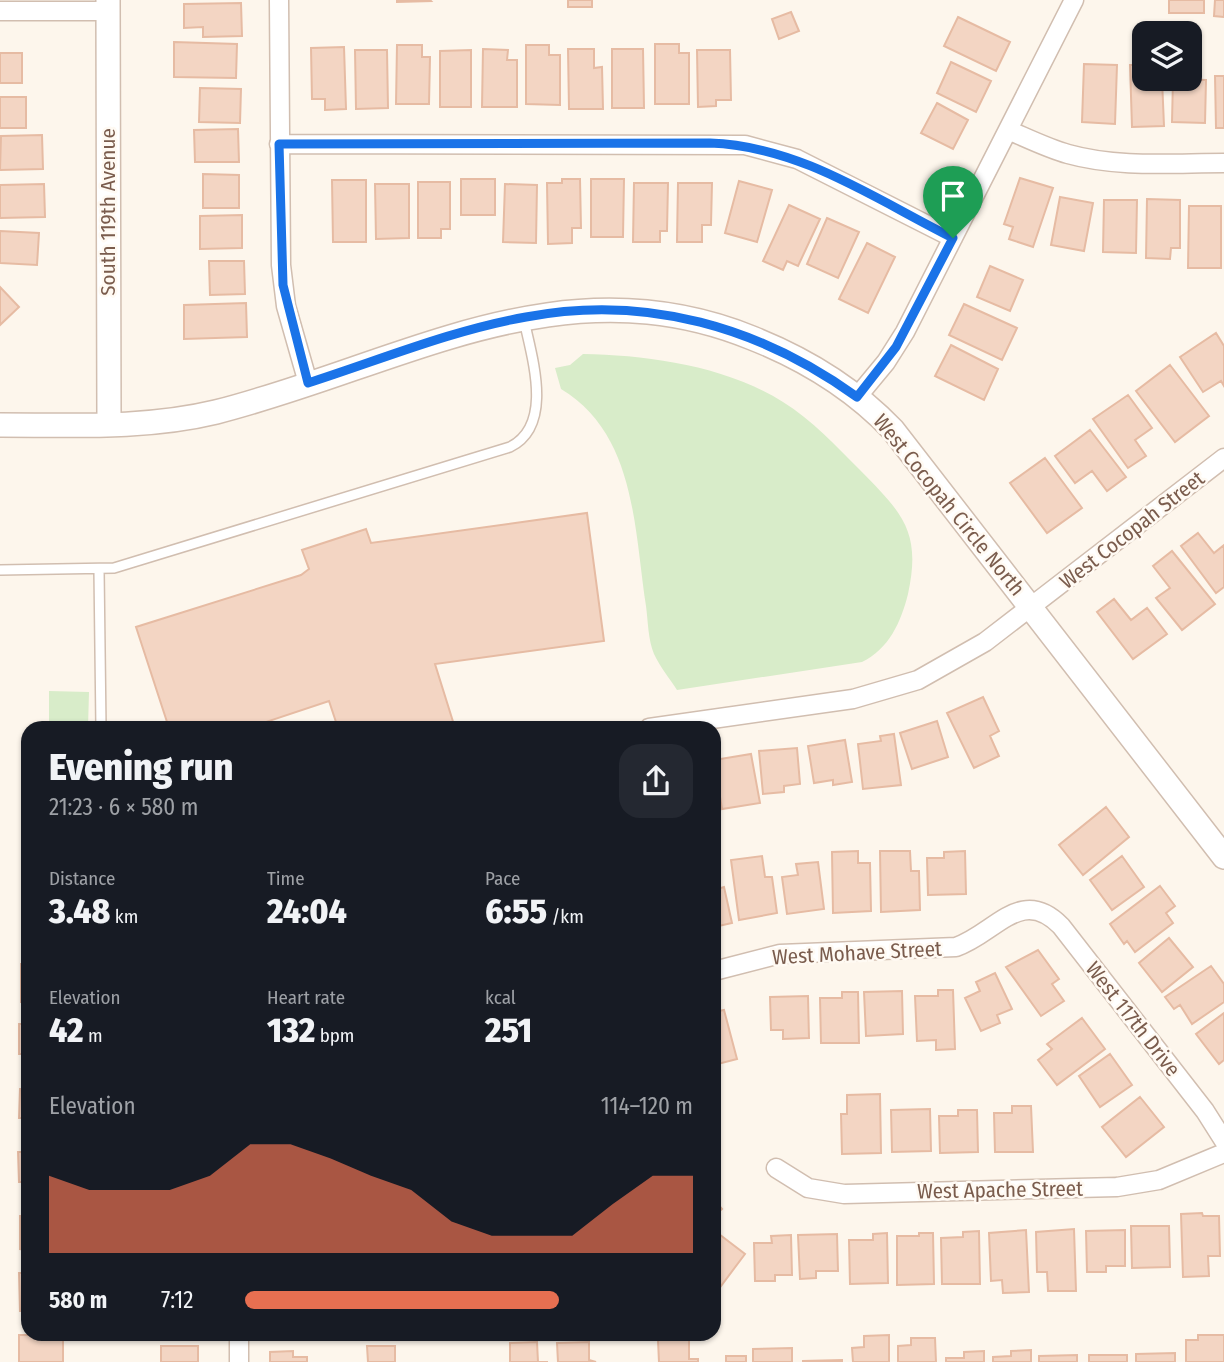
<!DOCTYPE html>
<html lang="en">
<head>
<meta charset="utf-8">
<style>
	:root { --surface:#171b24; --page:#242831; --text:#f1f3f6; --muted:#9ea1a6; --accent:#e76f51 }
	body { margin:0; font-family:"Fira Sans Condensed",sans-serif; background:var(--page); color:var(--text); height:100vh; display:flex; flex-direction:column; font-size:26px; white-space:nowrap }
	* { box-sizing:border-box; margin:0 }
	p { font-size:23px; color:var(--muted) }
	.icon { flex:none; width:38px; height:38px; fill:none; stroke:currentColor; stroke-width:2; stroke-linecap:round; stroke-linejoin:round }
	.map { position:relative; flex:1; overflow:hidden }
	.panel { position:absolute; left:21px; top:721px; width:700px; height:620px; display:flex; flex-direction:column; background:var(--surface); border-radius:21px; box-shadow:0 2px 5px #0004 }
	.panel>* { flex:none }
	.tools { position:absolute; left:1132px; top:21px; display:grid; gap:14px }
	.tools a { display:grid; place-items:center; width:70px; height:70px; border-radius:14px; background:var(--surface); box-shadow:0 2px 5px #0004; font-size:35px }
	.pin { position:absolute; display:grid; place-items:center; width:60px; height:60px; color:#fff; margin:-72px -30px; border-radius:50% 50% 50% 0; rotate:-45deg; box-shadow:0 0 7px #0007 }
	.pin .icon { rotate:45deg }
	.round { display:grid; place-items:center; flex:none; width:74px; height:74px; border-radius:21px; background:var(--page) }
	.head { display:flex; align-items:center; justify-content:space-between; height:119px; padding:0 28px }
	h1 { font-size:38px; font-weight:800; line-height:52px }
	.figures { display:grid; grid-template-columns:repeat(3,1fr); gap:10px; height:119px; padding:7px 28px }
	.figures div { display:grid; align-content:center }
	.figures b { font-size:35px; font-weight:800 }
	.figures small { font-size:19px; font-weight:400 }
	.figures p { font-size:19px }
	.chart { height:196px; padding:14px 28px }
	.chart p { display:flex; justify-content:space-between }
	.chart svg { width:100%; height:126px; margin-top:7px; fill:var(--accent); opacity:.7 }
	ul { padding:0 28px; list-style:none; font-size:23px }
	li { display:grid; grid-template-columns:112px 84px 1fr; align-items:center; height:52px }
	li i { height:18px; border-radius:9px; background:var(--accent) }
	.map>svg:first-child { display:block }
	.green { fill:#d8ecc9 }
	.building { fill:#f3d5c3; stroke:#e6bba3; stroke-width:2 }
	.lines { fill:none; stroke-linecap:round; stroke-linejoin:round }
	.service-casing { stroke:#d1beb0; stroke-width:12 }
	.minor-casing { stroke:#d1beb0; stroke-width:21 }
	.tertiary-casing { stroke:#d1beb0; stroke-width:26 }
	.service { stroke:#fff; stroke-width:9 }
	.minor { stroke:#fff; stroke-width:18 }
	.tertiary { stroke:#fff; stroke-width:23 }
	.route-casing { stroke:#fff; stroke-width:14 }
	.route { stroke:#1a73e8; stroke-width:9 }
	.labels { text-anchor:middle; dominant-baseline:central; stroke-width:5; stroke-linejoin:round; paint-order:stroke }
	.street-label { font-size:21px; fill:#7a5c4d; stroke:#fffaf3 }
</style>
</head>
<body>
<div class="map">
<svg width="1224" height="1362" viewBox="0 0 1224 1362">
	<rect width="100%" height="100%" fill="#fdf6ec"/>
	<path class="green" d="M583,354C648,355 726,366 783,402C812,420 835,445 859,469C901,512 922,530 908,594C901,622 889,649 862,662L677,690C670,679 660,667 654,654C648,640 648,621 646,606C634,529 636,434 561,389L555,368L570,365Z
		M49,691L89,692L88,728H49Z"/>
	<path class="building" d="M397,0H430L431,1L397,2Z
		M568,0H592V7H568Z
		M1169,0H1204V13H1169Z
		M1215,0H1224V17L1214,16Z
		M241,3L242,36L203,37V27L184,28V4Z
		M791,12L799,31L779,39L772,19Z
		M958,17L1010,42L996,71L944,46Z
		M174,42L237,44L236,78L174,77Z
		M655,44H679V53H689V104H655Z
		M397,45H422V57H430L429,104H396Z
		M526,45H549V55H560V105L526,104Z
		M344,47L346,109L325,110V99H312L311,48Z
		M483,49L508,50L507,60H517V107H482Z
		M568,49H594V68L602,67L603,109H569Z
		M612,49H643L644,108H612Z
		M355,50H387L388,108L356,109Z
		M471,50V107H440V51Z
		M697,50H730L731,100H716V106L698,107Z
		M0,53H22V83H0Z
		M951,62L991,81L976,112L937,93Z
		M1084,64L1117,65L1115,124L1082,122Z
		M1130,65H1144V79H1162L1164,126L1132,127Z
		M1215,76H1224V128H1216Z
		M1173,79L1206,80L1205,123L1172,122Z
		M200,88L241,89L240,123L199,122Z
		M0,97H26V128H0Z
		M937,103L968,120L953,149L921,133Z
		M238,129L239,162H195L194,130Z
		M42,135L43,169L0,170L1,136Z
		M203,174L239,175V208H203Z
		M1020,178L1053,188L1033,247L1009,239L1013,227L1004,224Z
		M461,179H495V215H461Z
		M562,179H580L581,228H572V243L548,244L547,183H562Z
		M591,179H624L623,237H591Z
		M332,180H366V242H333Z
		M739,181L772,190L757,242L725,233Z
		M418,182H450V229H441V238H418Z
		M634,183H668L667,231H660V242H633Z
		M678,183H712L711,225H702V242H677Z
		M44,184L45,217L0,218V185Z
		M375,184H409V238L376,239Z
		M505,184L537,185L536,243L503,242Z
		M1060,197L1093,203L1084,251L1051,245Z
		M1147,199L1180,200V248H1171L1170,259L1146,258Z
		M1104,200H1137L1136,253L1103,252Z
		M789,205L820,219L798,266L787,261L783,270L763,261Z
		M1189,206H1221V268H1188Z
		M242,215V248L200,249V216Z
		M827,218L859,232L838,278L807,264Z
		M0,231L39,233L37,265L0,263Z
		M867,243L895,257L868,313L839,299Z
		M209,261H244L245,294L210,295Z
		M990,266L1023,280L1010,311L977,297Z
		M0,287L19,307L0,325Z
		M246,303L247,337L184,339V305Z
		M964,304L1017,328L1002,360L949,335Z
		M1216,333L1224,346V386L1221,381L1203,392L1180,357Z
		M951,345L998,369L984,400L935,376Z
		M1170,365L1209,416L1175,442L1136,391Z
		M1128,395L1152,428L1135,440L1146,456L1128,468L1093,419Z
		M1090,430L1126,477L1107,491L1092,471L1075,483L1055,456Z
		M1045,458L1082,508L1047,533L1010,483Z
		M587,513L604,641L435,664L455,728H338L329,701L248,728H169L136,627L301,575L309,569L302,550L366,529L371,543Z
		M1198,533L1214,553L1224,545V587L1216,593L1181,546Z
		M1172,551L1215,604L1182,630L1156,598L1170,588L1153,566Z
		M1114,599L1131,620L1147,608L1167,634L1133,659L1097,612Z
		M983,697L999,731L990,736L999,756L974,768L947,713Z
		M937,721L948,757L912,769L900,733Z
		M894,734L901,785L863,789L858,744L881,741L880,736Z
		M845,740L852,782L833,785V780L814,783L808,746Z
		M797,748L800,784L784,786V792L763,794L759,751Z
		M751,754L760,803L722,809L714,760Z
		M1106,807L1129,837L1083,875L1059,845Z
		M858,851V863H870L871,911L833,913L832,852Z
		M880,851H910L911,871H919L920,910L881,912Z
		M965,851L966,894L928,895L927,858H944V852Z
		M762,856L765,877H772L777,913L739,920L731,860Z
		M1122,856L1144,887L1112,910L1090,880Z
		M818,862L824,909L787,914L782,877L798,875L796,864Z
		M1160,886L1175,906L1166,913L1173,923L1135,952L1127,941L1124,944L1110,924Z
		M724,887L732,923L714,927V890Z
		M1169,938L1193,967L1162,992L1139,963Z
		M1038,950L1059,979L1052,984L1064,1001L1041,1016L1006,967Z
		M21,964H28V1002H21Z
		M1211,966L1224,984V1002L1192,1024L1180,1005L1174,1009L1165,997Z
		M995,973L1012,1009L997,1015L1000,1023L981,1031L965,998L980,991L976,982Z
		M938,990H953L955,1049L936,1050V1040L917,1041L915,996H938Z
		M902,991L903,1034L866,1036L864,992Z
		M842,992H858L859,1043H821L820,998H842Z
		M808,996L809,1038L783,1039V1030H771L770,997Z
		M724,1010L737,1059L714,1065V1012Z
		M1224,1013V1060L1219,1064L1196,1034Z
		M1082,1018L1105,1049L1057,1085L1038,1060L1052,1049L1047,1044Z
		M19,1024H28V1054H19Z
		M1110,1054L1132,1085L1100,1107L1079,1076Z
		M20,1089H28V1118H19Z
		M880,1094L881,1153L842,1154L841,1114H847V1095Z
		M1140,1097L1164,1127L1126,1157L1102,1127Z
		M1012,1106H1031L1033,1152H995L994,1113H1012Z
		M930,1109L931,1151L892,1152L891,1110Z
		M958,1110H977L978,1152L940,1153L939,1116H958Z
		M18,1152H28V1182H19Z
		M714,1200L722,1209L714,1216Z
		M1202,1213L1203,1216H1219L1220,1256H1208L1209,1276L1183,1277L1181,1214Z
		M20,1216H28V1250L20,1249Z
		M1131,1226H1169L1170,1267L1132,1268Z
		M1074,1229L1076,1291H1048L1047,1272H1037L1036,1232Z
		M1026,1230L1029,1292L1003,1293L1002,1280L991,1281L989,1233Z
		M1125,1230V1266H1106V1272H1087L1086,1231Z
		M715,1231L745,1254L721,1286L714,1280Z
		M979,1231L980,1284H942L941,1238L963,1237V1232Z
		M887,1233L888,1283L850,1284L849,1240H873V1234Z
		M919,1233H933L934,1284L897,1285V1236H919Z
		M837,1234L838,1271H816V1278L800,1279L798,1235Z
		M791,1235L792,1275H775V1281H755L754,1243H772L771,1236Z
		M19,1273H28V1311H20Z
		M161,1334H198V1337H161Z
		M19,1335H63V1362H19Z
		M889,1335V1362H853L852,1348L864,1347V1336Z
		M1198,1335H1224V1362H1186V1340H1198Z
		M911,1338H935L936,1362H898V1346L911,1345Z
		M689,1339V1359H698V1362H659L658,1340Z
		M537,1342L538,1362H548H510V1343Z
		M589,1342V1360L596,1362H558L557,1343Z
		M161,1346H198V1362H161Z
		M367,1346H395V1362H368Z
		M792,1348V1362H753V1349Z
		M1031,1350V1362H993V1357L1011,1356V1351Z
		M293,1351V1357H307V1362H270V1352Z
		M984,1351V1362H946V1358H964V1352Z
		M1175,1353V1362H1136V1354Z
		M1077,1355V1362H1039V1356Z
		M1089,1355H1127V1362H1089Z
		M726,1356H746V1362H726Z
		M842,1360V1362H803V1361Z"/>
	<g class="lines">
		<defs>
			<path id="service" d="M0,570L114,568L510,447C554,425 532,358 524,320
				M99,570L101,728"/>
			<path id="minor" d="M279,0L281,265L286,306L308,383
				M0,11H108
				M1008,130C1027,138 1047,148 1068,154C1118,168 1172,163 1224,163
				M279,144L745,145L797,159L953,238
				M857,397L886,362L905,332L1074,0
				M649,728L853,699L918,680L985,642L1224,458
				M714,971L780,954L956,947C995,934 1021,885 1061,926L1205,1111L1224,1141
				M776,1168L808,1188L844,1194L1117,1187L1159,1180L1224,1153
				M239,1334V1362"/>
			<path id="tertiary" d="M108,0L109,425
				M0,425C72,425 146,429 216,412C398,366 561,260 752,338C805,359 854,389 893,430L1224,857"/>
		</defs>
		<use href="#service" class="service-casing"/>
		<use href="#minor" class="minor-casing"/>
		<use href="#tertiary" class="tertiary-casing"/>
		<use href="#service" class="service"/>
		<use href="#minor" class="minor"/>
		<use href="#tertiary" class="tertiary"/>
	</g>
	<g class="lines">
		<defs>
			<path id="route" d="M710,143C800,146 875,199 953,238L896,347L857,397C760,327 646,294 526,317C452,330 380,360 308,383L283,285L279,144Z"/>
		</defs>
		<use href="#route" class="route-casing"/>
		<use href="#route" class="route"/>
	</g>
	<g class="labels">
		<g class="street-label">
			<text transform="translate(108 212) rotate(-90)">South 119th Avenue</text>
			<text transform="translate(949 505) rotate(51)">West Cocopah Circle North</text>
			<text transform="translate(1132 530) rotate(-38)">West Cocopah Street</text>
			<text transform="translate(857 953) rotate(-3)">West Mohave Street</text>
			<text transform="translate(1133 1019) rotate(52)">West 117th Drive</text>
			<text transform="translate(1000 1190) rotate(-1)">West Apache Street</text>
		</g>
	</g>
</svg>
<div class="tools">
<a><svg class="icon" aria-label="layers" viewBox="0 0 24 24"><path d="M12 4l9 5-9 5-9-5zM3 14l9 5 9-5"/></svg></a>
</div>
<div class="pin" style="left:953px;top:238px;background:#1e9e55"><svg class="icon" aria-label="arrive" viewBox="0 0 24 24"><path d="M6 21V4h12l-3 4 3 4H6"/></svg></div>
<section class="panel">
<div class="head"><div><h1>Evening run</h1><p>21:23 · 6 × 580 m</p></div><a class="round"><svg class="icon" aria-label="share" viewBox="0 0 24 24"><path d="M12 15V3M7 8l5-5 5 5M5 13v7h14v-7"/></svg></a></div>
<div class="figures">
<div><p>Distance</p><b>3.48<small> km</small></b></div>
<div><p>Time</p><b>24:04</b></div>
<div><p>Pace</p><b>6:55<small> /km</small></b></div>
</div>
<div class="figures">
<div><p>Elevation</p><b>42<small> m</small></b></div>
<div><p>Heart rate</p><b>132<small> bpm</small></b></div>
<div><p>kcal</p><b>251</b></div>
</div>
<div class="chart"><p><span>Elevation</span>114–120 m</p>
<svg viewBox="0 0 160 44" preserveAspectRatio="none"><path d="M0 44V17L10 22L20 22L30 22L40 17L50 6L60 6L70 11L80 17L90 22L100 33L110 38L120 38L130 38L140 27L150 17L160 17V44z"/></svg>
</div>
<ul>
<li><b>580 m</b>7:12<i style="width:70%"></i></li>
</ul>
</section>
</div>
</body>
</html>
